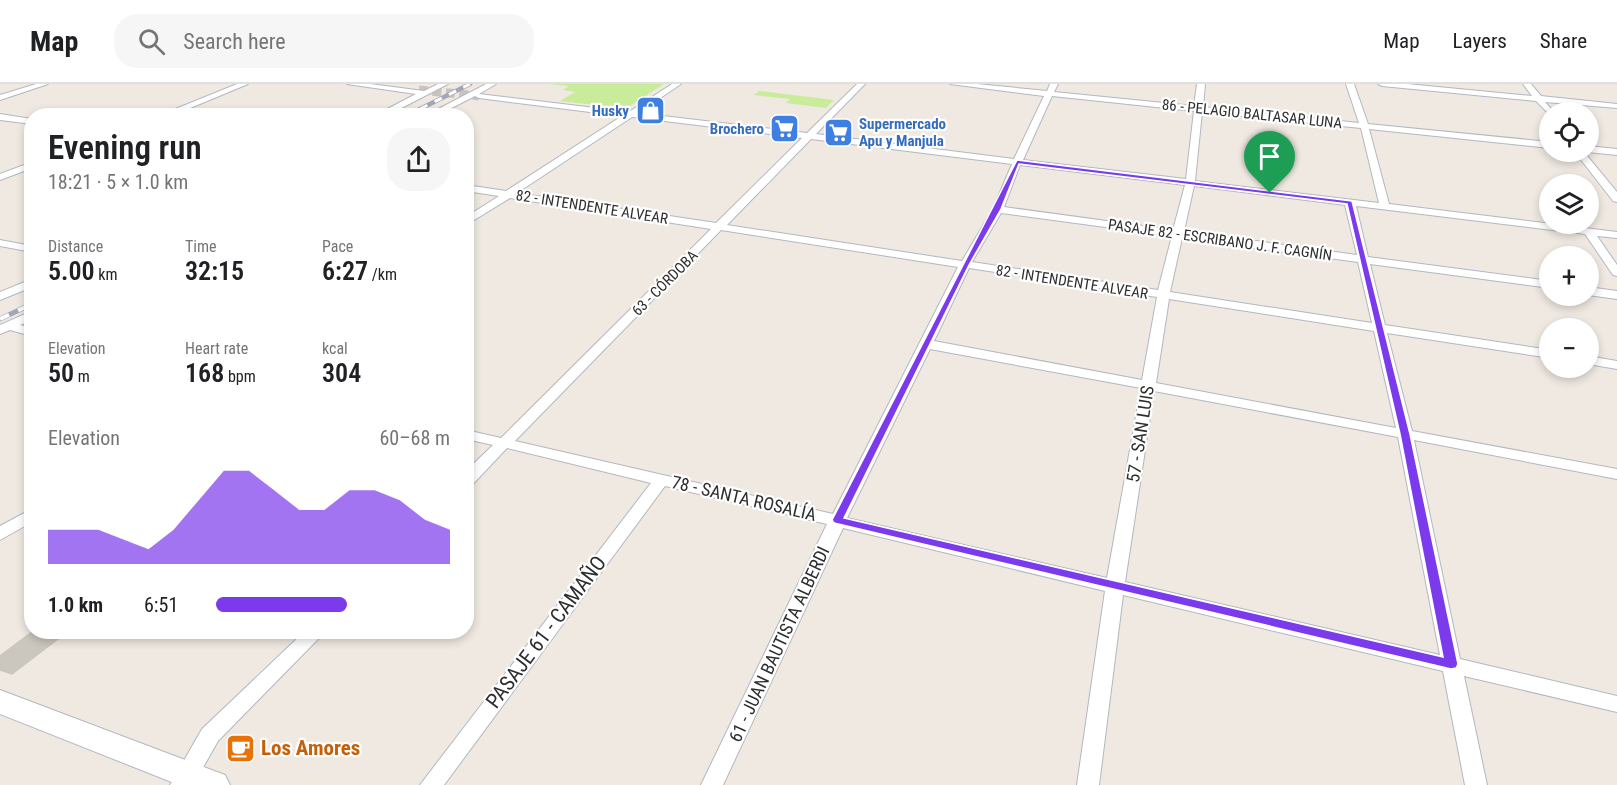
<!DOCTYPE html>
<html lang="en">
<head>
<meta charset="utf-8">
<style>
	:root { --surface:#fff; --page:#f6f6f6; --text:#202124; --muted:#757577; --line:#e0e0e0; --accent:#7c3aed }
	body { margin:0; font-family:"Roboto Condensed",sans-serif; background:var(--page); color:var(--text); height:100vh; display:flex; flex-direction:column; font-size:22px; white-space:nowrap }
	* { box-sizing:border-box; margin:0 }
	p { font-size:20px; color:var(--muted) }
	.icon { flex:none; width:33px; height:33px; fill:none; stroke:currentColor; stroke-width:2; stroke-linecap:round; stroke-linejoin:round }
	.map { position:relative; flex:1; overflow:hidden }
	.sheet { position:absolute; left:24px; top:24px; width:450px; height:531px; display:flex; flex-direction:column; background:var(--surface); border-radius:24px; box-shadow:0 3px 9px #0003 }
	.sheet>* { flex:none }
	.buttons { position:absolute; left:1539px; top:18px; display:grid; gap:12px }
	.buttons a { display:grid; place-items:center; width:60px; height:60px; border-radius:50%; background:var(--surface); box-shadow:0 3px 9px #0003; font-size:30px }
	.pin { position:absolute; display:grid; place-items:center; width:51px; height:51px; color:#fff; margin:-62px -26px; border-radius:50% 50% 50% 0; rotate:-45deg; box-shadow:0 0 6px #0007 }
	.pin .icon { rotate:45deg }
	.round { display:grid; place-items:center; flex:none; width:63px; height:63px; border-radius:24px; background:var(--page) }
	.head { display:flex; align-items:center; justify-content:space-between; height:102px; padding:0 24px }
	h1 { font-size:33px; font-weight:600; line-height:45px }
	.metrics { display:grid; grid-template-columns:repeat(3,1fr); gap:9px; height:102px; padding:6px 24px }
	.metrics div { display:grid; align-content:center }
	.metrics b { font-size:26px; font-weight:600 }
	.metrics small { font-size:16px; font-weight:400 }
	.metrics p { font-size:16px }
	.chart { height:168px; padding:12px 24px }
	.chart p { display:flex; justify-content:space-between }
	.chart svg { width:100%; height:108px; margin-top:6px; fill:var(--accent); opacity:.7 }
	ul { padding:0 24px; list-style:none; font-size:20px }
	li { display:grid; grid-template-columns:96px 72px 1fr; align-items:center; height:45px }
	li i { height:15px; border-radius:8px; background:var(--accent) }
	header { display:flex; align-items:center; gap:36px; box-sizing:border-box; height:84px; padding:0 30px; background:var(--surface); border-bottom:2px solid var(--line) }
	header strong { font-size:28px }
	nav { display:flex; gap:33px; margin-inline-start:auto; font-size:21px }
	.search { width:420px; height:54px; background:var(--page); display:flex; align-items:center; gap:15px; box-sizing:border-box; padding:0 21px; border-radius:24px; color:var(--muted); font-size:22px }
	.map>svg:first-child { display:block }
	.pitch { fill:#c9ec9a }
	.building { fill:#cbc7bf; stroke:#cbc5ba; stroke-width:1.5 }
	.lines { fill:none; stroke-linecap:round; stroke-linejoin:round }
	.minor-tunnel { stroke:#c8c4bd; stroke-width:9; stroke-dasharray:9 4.5; stroke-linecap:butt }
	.minor-casing { stroke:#b4b7c1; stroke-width:2 }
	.secondary-casing { stroke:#b4b7c1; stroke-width:2 }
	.minor { fill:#fff; fill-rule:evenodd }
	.secondary { fill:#fff; fill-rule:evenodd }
	.rail-far1-casing { stroke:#a3a6b8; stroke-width:4.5 }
	.rail-casing { stroke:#a3a6b8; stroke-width:5 }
	.rail-far1 { stroke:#fff; stroke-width:3; stroke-dasharray:8; stroke-linecap:butt }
	.rail { stroke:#fff; stroke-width:4; stroke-dasharray:10; stroke-linecap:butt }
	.route { fill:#7c3aed; stroke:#fff; stroke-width:1.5; fill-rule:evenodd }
	.labels { text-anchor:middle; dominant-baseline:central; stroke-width:4.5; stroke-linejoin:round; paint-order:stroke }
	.far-shop-label { font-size:15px; font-weight:bold; fill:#366cbe; stroke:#fff; text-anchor:end }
	.far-street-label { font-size:15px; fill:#2e2e2e; stroke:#fff }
	.street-label { font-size:18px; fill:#2e2e2e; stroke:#fff }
	.near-street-label { font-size:21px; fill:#2e2e2e; stroke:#fff }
	.near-food-label { font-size:21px; font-weight:bold; fill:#c56008; stroke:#fff; text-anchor:start }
</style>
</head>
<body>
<header>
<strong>Map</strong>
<div class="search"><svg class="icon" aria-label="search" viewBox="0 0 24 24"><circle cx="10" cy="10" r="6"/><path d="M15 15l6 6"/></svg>Search here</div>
<nav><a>Map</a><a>Layers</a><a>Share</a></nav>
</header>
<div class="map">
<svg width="1617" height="701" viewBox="0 0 1617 701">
	<rect width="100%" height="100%" fill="#efe9e1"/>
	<path class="pitch" d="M549,0H664L627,24H620L560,17L575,8L563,6L569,2Z
		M759,7L834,16L826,24L786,19L790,15L754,11Z"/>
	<path class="building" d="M32,548H67L12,590L0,586V572Z"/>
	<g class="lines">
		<path class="minor-tunnel" d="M419,6L479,12"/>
		<defs>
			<path id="minor" d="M36,0H48L0,16V11Z
				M237,0H248L171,32H158Z
				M347,0H370L424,7L438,0H448L386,32H374L416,10Z
				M486,0H496L479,10L629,28L672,0H681L638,29L807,49L857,0H865L816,50L1014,75L1044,12L950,0H977L1047,7L1050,0H1058L1054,8L1194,22L1197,0H1205L1203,23L1359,39L1346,0H1354L1368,40L1550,58V64L1369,45L1389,120L1617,148V154L1597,152L1617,181V192L1613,191L1585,150L1356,122L1368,173L1550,197V204L1370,180L1385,241L1550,266V274L1387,249L1412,347L1617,385V395L1414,356L1460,575L1617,612V628L1464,592L1487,701H1465L1443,587L1123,511L1099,701H1077L1105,507L843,444L723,701H701L827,440L665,402L444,701H420L651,399L507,364L472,401L466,402V387L493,361L466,355V346L501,354L711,145L510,114L466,141V133L499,112L466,107V101L506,107L622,32L479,14L475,12L436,32H425ZM1052,12L1194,27L1186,95L1023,76ZM1202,28L1361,44L1379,119L1195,97ZM632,33L802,54L716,139L517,109ZM811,55L1012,80L993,125L962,177L727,141ZM1020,81L1185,101L1173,146L1004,123ZM1194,102L1345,121L1357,171L1184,147ZM1001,129L1172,152L1158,206L972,178ZM721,146L958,183L833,430L515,357ZM1182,154L1358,178L1372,239L1170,208ZM969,184L1157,213L1142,296L934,257ZM1169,215L1374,247L1396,344L1156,299ZM930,265L1141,304L1107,494L847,434ZM1154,307L1398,353L1440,571L1125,498Z
				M1378,0H1407L1532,12L1523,0H1531L1541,12L1617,20V24L1545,18L1554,28H1550V31L1536,17L1382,2Z
				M0,30L32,35V40L0,36Z
				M1588,62L1617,65V71L1587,68Z
				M1575,68H1584L1617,108V118L1613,117Z
				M32,78V84L0,96V90Z
				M0,156L32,162V168L0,162Z
				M32,195V203L0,216V208Z
				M1588,203L1617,207V215L1588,211Z
				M32,227V236L20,241L32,244V252L10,246L0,250V241Z
				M1588,272L1617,277V285L1588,280Z
				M32,425V438L0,456V442Z
				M304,548H325L218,657L193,701H170L202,645Z"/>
			<path id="secondary" d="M0,606L225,691L230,701H179L0,630Z"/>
		</defs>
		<use href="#minor" class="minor-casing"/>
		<use href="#secondary" class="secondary-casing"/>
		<use href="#minor" class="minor"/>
		<use href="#secondary" class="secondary"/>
		<defs>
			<path id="rail-far1" d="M406,32L470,0"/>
			<path id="rail" d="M0,235L32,220"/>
		</defs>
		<use href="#rail-far1" class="rail-far1-casing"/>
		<use href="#rail" class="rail-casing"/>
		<use href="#rail-far1" class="rail-far1"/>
		<use href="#rail" class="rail"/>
	</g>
	<path class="route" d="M1017,76L1352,117L1410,350L1458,580L1456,584L1451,585L834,439L832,436ZM1019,80L1347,120L1400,350L1443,573L844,434L969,181L1001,125Z"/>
	<defs>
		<symbol id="shop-square" viewBox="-11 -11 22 22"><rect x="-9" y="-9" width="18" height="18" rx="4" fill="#3f7fe0" stroke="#fff"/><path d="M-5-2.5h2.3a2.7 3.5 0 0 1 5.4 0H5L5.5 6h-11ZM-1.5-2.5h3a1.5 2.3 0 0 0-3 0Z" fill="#fff"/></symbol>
		<symbol id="supermarket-square" viewBox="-11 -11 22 22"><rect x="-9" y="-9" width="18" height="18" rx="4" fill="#3f7fe0" stroke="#fff"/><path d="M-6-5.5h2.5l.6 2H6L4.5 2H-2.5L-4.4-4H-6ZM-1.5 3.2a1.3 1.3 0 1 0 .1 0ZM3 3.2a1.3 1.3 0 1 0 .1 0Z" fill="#fff"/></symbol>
		<symbol id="cafe-square" viewBox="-11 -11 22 22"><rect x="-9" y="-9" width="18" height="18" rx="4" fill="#e8710a" stroke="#fff"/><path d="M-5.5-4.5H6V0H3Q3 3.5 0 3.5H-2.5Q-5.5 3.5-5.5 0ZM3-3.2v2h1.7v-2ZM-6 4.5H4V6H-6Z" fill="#fff"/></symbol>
	</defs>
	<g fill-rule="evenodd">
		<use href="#shop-square" x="634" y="10" width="33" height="33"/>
		<use href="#supermarket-square" x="768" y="28" width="33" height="33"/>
		<use href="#supermarket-square" x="822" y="32" width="33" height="33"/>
		<use href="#cafe-square" x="224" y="648" width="33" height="33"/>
	</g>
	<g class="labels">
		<g class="far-shop-label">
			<text x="629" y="27">Husky</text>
			<text x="859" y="40" text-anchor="start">Supermercado<tspan x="859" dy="17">Apu y Manjula</tspan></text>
			<text x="764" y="45">Brochero</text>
		</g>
		<g class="far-street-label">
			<text transform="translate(1252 30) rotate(6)">86 - PELAGIO BALTASAR LUNA</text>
			<text transform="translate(592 123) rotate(9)">82 - INTENDENTE ALVEAR</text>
			<text transform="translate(1220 156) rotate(8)">PASAJE 82 - ESCRIBANO J. F. CAGNÍN</text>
			<text transform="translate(1072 198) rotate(9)">82 - INTENDENTE ALVEAR</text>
			<text transform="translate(665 199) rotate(-45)">63 - CÓRDOBA</text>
		</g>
		<g class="street-label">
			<text transform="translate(1140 350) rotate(-81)">57 - SAN LUIS</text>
			<text transform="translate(744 414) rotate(13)">78 - SANTA ROSALÍA</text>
			<text transform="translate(779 560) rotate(-65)">61 - JUAN BAUTISTA ALBERDI</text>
		</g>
		<g class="near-street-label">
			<text transform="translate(546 548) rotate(-53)">PASAJE 61 - CAMAÑO</text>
		</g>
		<g class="near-food-label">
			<text x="261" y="664">Los Amores</text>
		</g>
	</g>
</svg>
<div class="buttons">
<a><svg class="icon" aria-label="locate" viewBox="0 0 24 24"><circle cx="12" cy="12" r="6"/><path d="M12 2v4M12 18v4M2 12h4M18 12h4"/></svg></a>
<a><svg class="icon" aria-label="layers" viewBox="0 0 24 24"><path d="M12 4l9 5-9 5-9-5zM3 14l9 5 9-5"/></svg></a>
<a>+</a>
<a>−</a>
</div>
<div class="pin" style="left:1270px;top:109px;background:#1e9e55"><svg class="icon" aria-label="arrive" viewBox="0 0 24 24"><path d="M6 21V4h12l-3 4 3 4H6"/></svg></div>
<section class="sheet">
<div class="head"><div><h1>Evening run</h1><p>18:21 · 5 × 1.0 km</p></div><a class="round"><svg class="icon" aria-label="share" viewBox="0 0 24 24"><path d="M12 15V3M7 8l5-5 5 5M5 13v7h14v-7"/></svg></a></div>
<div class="metrics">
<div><p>Distance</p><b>5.00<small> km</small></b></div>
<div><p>Time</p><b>32:15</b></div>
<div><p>Pace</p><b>6:27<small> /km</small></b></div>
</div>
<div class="metrics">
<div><p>Elevation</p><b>50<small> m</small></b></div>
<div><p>Heart rate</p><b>168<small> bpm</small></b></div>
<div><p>kcal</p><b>304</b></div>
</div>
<div class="chart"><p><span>Elevation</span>60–68 m</p>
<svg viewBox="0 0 160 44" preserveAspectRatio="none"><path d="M0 44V30L10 30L20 30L30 34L40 38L50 30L60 18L70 6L80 6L90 14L100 22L110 22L120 14L130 14L140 18L150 26L160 30V44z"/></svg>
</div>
<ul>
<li><b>1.0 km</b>6:51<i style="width:56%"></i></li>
</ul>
</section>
</div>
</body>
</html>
